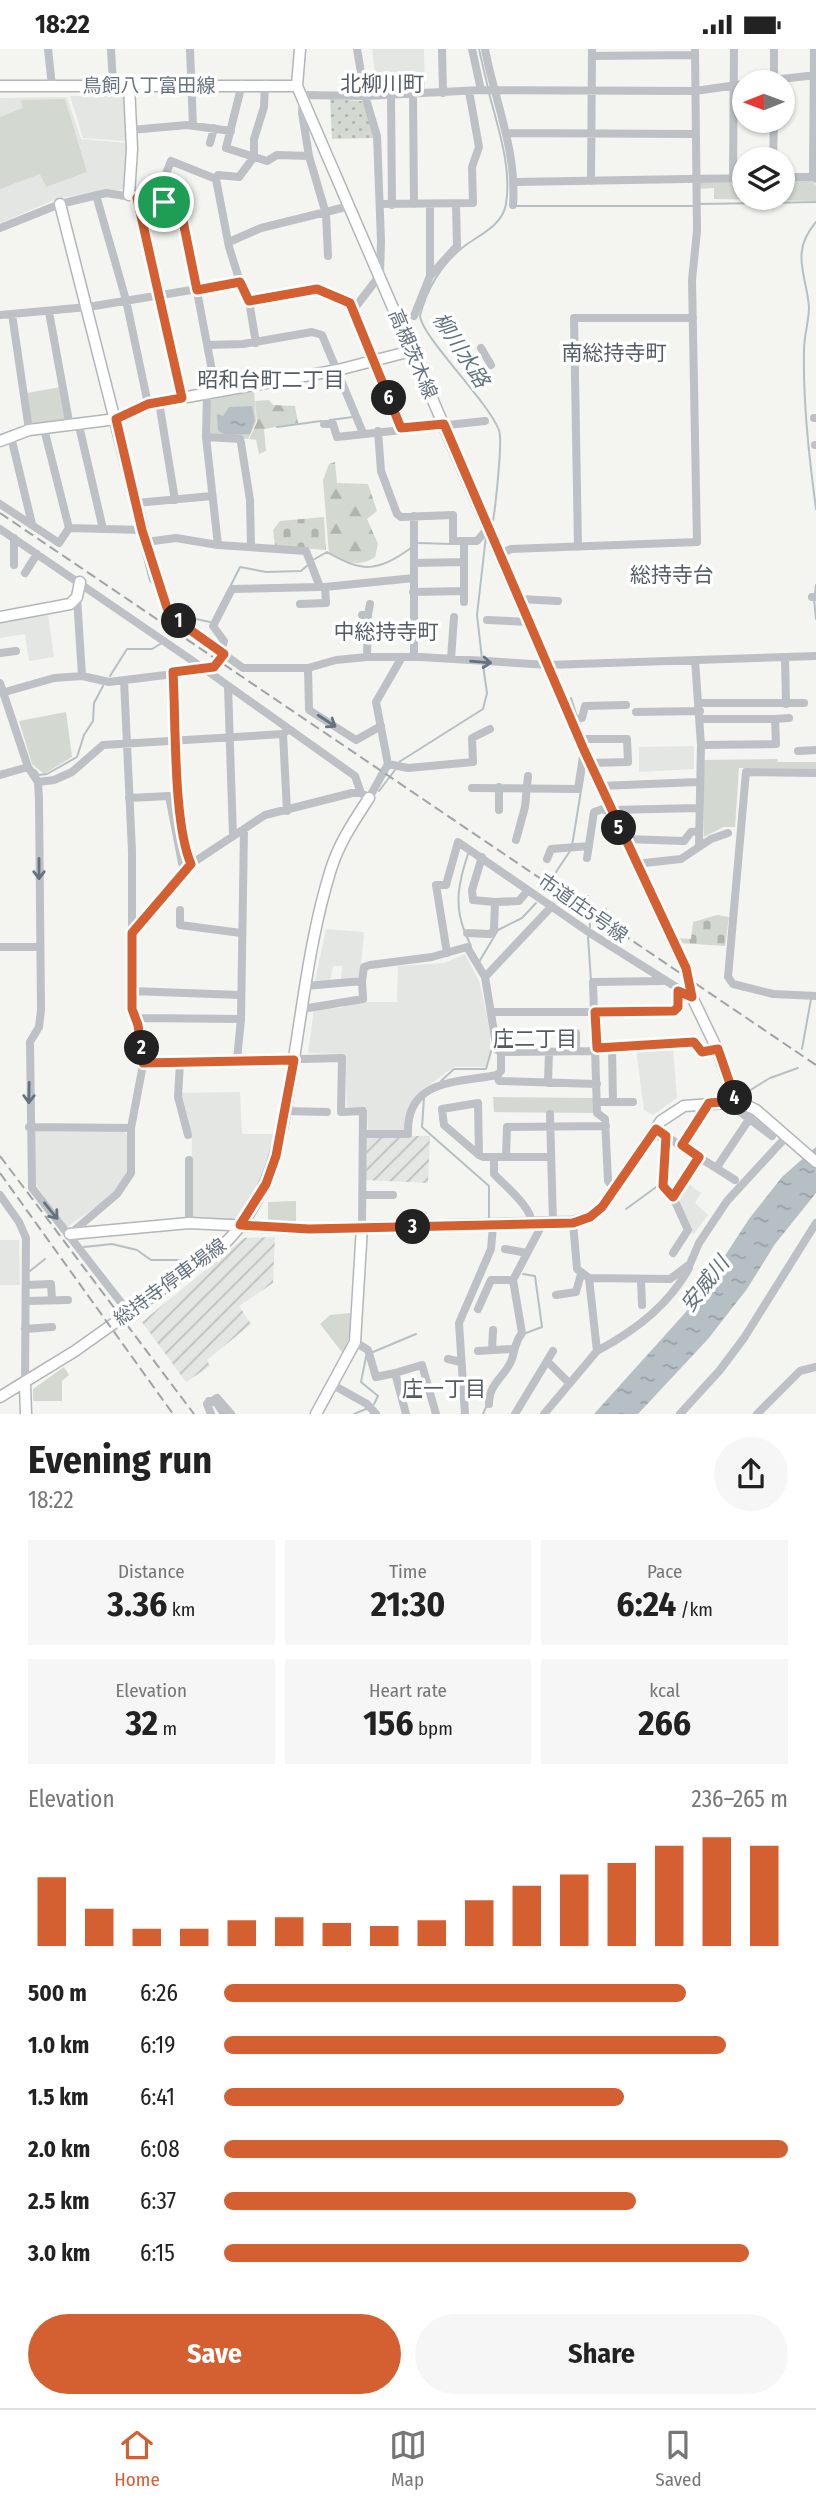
<!DOCTYPE html>
<html lang="en">
<head>
<meta charset="utf-8">
<style>
	:root { --surface:#fff; --page:#f6f6f6; --text:#222; --muted:#767676; --line:#e0e0e0; --accent:#d46031 }
	body { margin:0; font-family:"Fira Sans Condensed","Noto Sans JP",sans-serif; background:var(--page); color:var(--text); height:100vh; display:flex; flex-direction:column; font-size:26px; white-space:nowrap }
	* { box-sizing:border-box; margin:0 }
	p { font-size:23px; color:var(--muted) }
	.icon { flex:none; width:38px; height:38px; fill:none; stroke:currentColor; stroke-width:2; stroke-linecap:round; stroke-linejoin:round }
	.map { position:relative; height:1365px; overflow:hidden }
	.sheet { display:flex; flex-direction:column; background:var(--surface); flex:1 }
	.sheet>* { flex:none }
	.needle { width:46px; rotate:269deg }
	.tools { position:absolute; left:732px; top:21px; display:grid; gap:14px }
	.tools a { display:grid; place-items:center; width:63px; height:63px; border-radius:50%; background:var(--surface); box-shadow:0 2px 5px #0004; font-size:35px }
	.pin { position:absolute; display:grid; place-items:center; width:60px; height:60px; color:#fff; margin:-30px; border:4px solid #fff; border-radius:50%; box-shadow:0 2px 7px #0007 }
	.km { position:absolute; width:35px; height:35px; margin:-18px; border-radius:50%; background:#222; color:#fff; font-size:19px; line-height:35px; text-align:center }
	.round { display:grid; place-items:center; flex:none; width:74px; height:74px; border-radius:37px; background:var(--page) }
	.headline { display:flex; align-items:center; justify-content:space-between; height:119px; padding:0 28px }
	h1 { font-size:38px; font-weight:700; line-height:52px }
	.stats { display:grid; grid-template-columns:repeat(3,1fr); gap:10px; height:119px; padding:7px 28px }
	.stats div { display:grid; align-content:center; border-radius:0px; background:var(--page); text-align:center }
	.stats b { font-size:35px; font-weight:700 }
	.stats small { font-size:19px; font-weight:400 }
	.stats p { font-size:19px }
	.chart { height:196px; padding:14px 28px }
	.chart p { display:flex; justify-content:space-between }
	.chart svg { width:100%; height:126px; margin-top:7px; stroke:var(--accent); stroke-width:6 }
	.cta { display:flex; gap:14px; margin-top:auto; padding:14px 28px }
	.cta a { flex:1; height:80px; border-radius:42px; background:var(--accent); color:#fff; font-size:28px; font-weight:700; line-height:80px; text-align:center }
	.cta a+a { background:var(--page); color:var(--text) }
	ul { padding:0 28px; list-style:none; font-size:23px }
	li { display:grid; grid-template-columns:112px 84px 1fr; align-items:center; height:52px }
	li i { height:18px; border-radius:9px; background:var(--accent) }
	.status { display:flex; justify-content:space-between; align-items:center; height:49px; padding:0 35px; background:var(--surface); direction:ltr }
	.status svg { height:19px; fill:currentColor }
	.tabs { display:flex; justify-content:space-around; align-items:center; height:98px; border-top:2px solid var(--line); background:var(--surface); font-size:19px; color:var(--muted) }
	.tabs a { display:grid; justify-items:center; gap:4px }
	.tabs .current { color:var(--accent) }
	.map>svg:first-child { display:block }
	.built { fill:#e4e6e4 }
	.industrial { fill:url(#industrial-furrows) }
	.grass { fill:url(#grass-dots) }
	.forest { fill:url(#forest-firs) }
	.cemetery { fill:url(#cemetery-stones) }
	.park { fill:#d3d9d0 }
	.water { fill:url(#water-ripples) }
	.lines { fill:none; stroke-linecap:round; stroke-linejoin:round }
	.stream { stroke:#b6c0c4; stroke-width:2 }
	.secondary-casing { stroke:#b2b6ba; stroke-width:13 }
	.street { stroke:#bdc0c4; stroke-width:8 }
	.secondary { stroke:#fff; stroke-width:10 }
	.rail { stroke:#9fa4a9; stroke-width:2; stroke-dasharray:10 5; stroke-linecap:butt }
	.oneway { stroke:#65727f }
	.route-casing { stroke:#fff; stroke-width:14 }
	.route { stroke:#d46031; stroke-width:9 }
	.labels { text-anchor:middle; dominant-baseline:central; stroke-width:7; stroke-linejoin:round; paint-order:stroke }
	.street-label { font-size:19px; fill:#65727f; stroke:#fff }
	.neighbourhood-label { font-size:21px; fill:#535c65; stroke:#fff }
	.water-label { font-size:21px; font-style:italic; fill:#61737c; stroke:#fff }
</style>
</head>
<body>
<div class="status"><b>18:22</b><svg viewBox="0 0 49 12"><path d="M0 12V9h3v3zM5 12V6h3v6zM10 12V3h3v9zM15 12V0h3v12zM26 1h20v11H26zM47 4h2v5h-2z"/></svg></div>
<div class="map">
<svg width="816" height="1365" viewBox="0 0 816 1365">
	<defs>
		<pattern id="industrial-furrows" width="10" height="10" patternUnits="userSpaceOnUse" patternTransform="scale(1.75)"><rect width="10" height="10" fill="#e4e6e4"/><path d="M-1 1l2-2M0 10L10 0M9 11l2-2" fill="none" stroke="#bcbfbe"/></pattern>
		<pattern id="grass-dots" width="8" height="8" patternUnits="userSpaceOnUse" patternTransform="scale(1.75)"><rect width="8" height="8" fill="#d3d9d0"/><path d="M2 2h.1M6 6h.1" fill="none" stroke="#afb4ae" stroke-width="1.8" stroke-linecap="round"/></pattern>
		<pattern id="forest-firs" width="22" height="20" patternUnits="userSpaceOnUse" patternTransform="scale(1.75)"><rect width="22" height="20" fill="#d3d9d0"/><path d="M5 1l3.5 6h-7zM16 11l3.5 6h-7z" fill="#afb4ae"/></pattern>
		<pattern id="cemetery-stones" width="16" height="16" patternUnits="userSpaceOnUse" patternTransform="scale(1.75)"><rect width="16" height="16" fill="#d3d9d0"/><path d="M2 7V4a2 2 0 0 1 4 0v3zM10 15v-3a2 2 0 0 1 4 0v3z" fill="#afb4ae"/></pattern>
		<pattern id="water-ripples" width="26" height="14" patternUnits="userSpaceOnUse" patternTransform="scale(1.75)"><rect width="26" height="14" fill="#b6c0c4"/><path d="M2 4q2-2 4 0t4 0M15 11q2-2 4 0t4 0" fill="none" stroke="#98a0a4"/></pattern>
	</defs>
	<rect width="100%" height="100%" fill="#f4f4f0"/>
	<path class="built" d="M372,0H424L425,41L377,42Z
		M70,47H125L126,92L83,89Z
		M67,48L81,90L128,94L125,140L59,149L0,174V49Z
		M48,566L54,608L29,612L25,585L0,589V572Z
		M694,697V720L639,723V698Z
		M326,880L364,883L360,928L341,930L342,917H333L330,931L315,932Z
		M465,905L479,932L490,980V1005L485,1018H454L425,1039L409,1057L404,1081L368,1082L367,1059L347,1058L345,1005L308,1004L314,960L340,959L351,953H397L398,917L444,914Z
		M673,999L677,1049L653,1066L644,1061L636,1000Z
		M240,1043L242,1085H275L262,1132L234,1171H191L192,1089L179,1044Z
		M33,1081L122,1082L127,1085V1125L118,1142L66,1179L34,1133Z
		M684,1132L701,1144L695,1154L708,1166L693,1186L676,1147Z
		M0,1191H19L20,1236H0Z"/>
	<path class="industrial" d="M367,1087H430L428,1134L366,1131Z
		M275,1188L273,1234L239,1257L251,1275L207,1311L210,1317L186,1333L142,1273L244,1189Z"/>
	<path class="grass" d="M330,50L362,52L375,89L332,90Z"/>
	<path class="forest" d="M269,351L273,356L295,357L298,374L264,380L266,402L259,405L256,391L249,390L257,373L255,352Z
		M335,413L337,434L368,435L377,462L367,470L378,495L375,508C358,519 346,513 329,505L323,431L329,415Z"/>
	<path class="cemetery" d="M324,468L326,501L275,497L273,481L280,472Z
		M717,866L729,868L725,897L678,894L676,889L691,890L693,873Z"/>
	<path class="park" d="M65,50L87,123L46,138L40,125L0,140V68L23,59L21,51Z
		M700,131H744V149H782V132H812L816,136V152L714,150V139L698,140Z
		M61,338L67,371L31,376L27,344Z
		M254,341L256,373L248,390L208,386L209,351Z
		M66,663L72,708L44,725L32,715L19,672Z
		M777,710L778,713H816V721L739,719L735,778H724L704,788L703,711Z
		M493,1048L594,1049V1064L494,1063Z
		M296,1152V1173H268V1153Z
		M350,1264L351,1281L344,1306L320,1275L330,1266Z
		M64,1318L69,1326L62,1332V1352H33V1340Z"/>
	<path class="water" d="M252,357L255,371L250,385L226,386L218,382L217,365L223,367L229,358Z
		M816,1098V1144L775,1195L747,1240L708,1290L638,1365H594L694,1254L749,1170L782,1128Z"/>
	<g class="lines">
		<path class="stream" d="M479,0L488,39
			M489,44C498,79 512,119 506,155C502,178 478,186 462,199C441,216 426,241 420,267C422,288 487,351 499,381C503,391 495,463 492,477
			M699,155L816,153
			M516,157H693
			M816,173C790,204 806,223 809,258C809,272 804,287 804,301C803,354 809,407 816,460
			M330,371L353,368
			M277,378L321,372
			M419,494L452,495
			M313,511L327,503C363,524 377,523 411,499
			M231,536L240,518L266,523L301,522L309,515
			M815,544L816,536
			M814,550L816,570
			M190,575L196,570L210,573
			M482,610L477,566L486,487
			M110,627L127,600H152L162,594
			M571,649L577,668
			M579,673L583,685
			M399,713L483,660L487,644L483,616
			M35,721L39,726L47,725L77,708L84,686L93,672L94,654L103,637
			M379,742L395,721
			M572,797L584,723
			M556,835V823L570,802
			M588,847L590,878
			M593,872L606,860
			M464,881C454,854 459,832 468,805
			M466,886L471,897
			M588,888L591,932
			M479,913L498,881L522,869L536,854
			M802,1000L811,950
			M441,1032L454,1020H486L492,999
			M744,1045L770,1029L798,1019
			M424,1049L422,1078L489,1137V1169
			M656,1086L662,1096
			M626,1160L659,1136
			M84,1198L112,1195L137,1201L151,1211H185
			M30,1222L45,1210
			M523,1225L535,1227L542,1278L526,1284
			M373,1303L416,1285
			M366,1308L361,1333L378,1347L374,1355
			M354,1365L366,1360
			M483,1365L487,1356"/>
		<defs>
			<path id="secondary" d="M300,0L297,37L584,701L686,920L692,948L717,1000L736,1052
				M0,37H297
				M129,146L132,100L129,36
				M60,155L155,529
				M0,392L29,381L116,370L148,355L338,321L411,302
				M0,568L70,555L77,548L80,533
				M70,1185L189,1174L309,1180L573,1173L591,1168L602,1158L661,1072L684,1057L740,1053L756,1061L816,1113
				M25,1336L26,1365
				M0,1348L75,1302L220,1199C275,1149 283,1078 294,1009C304,946 312,880 331,820C339,794 354,772 369,749
				M316,1365L355,1293L362,1178"/>
		</defs>
		<use href="#secondary" class="secondary-casing"/>
		<path class="street" d="M48,0L52,37
			M111,0L113,36
			M190,0L193,77
			M442,0L443,44
			M472,0L481,41
			M485,0C495,53 517,102 513,156
			M592,7L695,6
			M756,33L816,26
			M774,33V0
			M242,35L226,99L267,112L277,106L309,107L326,165L328,207
			M413,45L414,155
			M391,46L392,156
			M131,81L187,76L231,82
			M507,84L694,85
			M210,94L214,79
			M309,107L302,64L303,46L365,47L481,41L695,42L744,35
			M773,110L774,72
			M782,128H813L816,130
			M813,128L814,0
			M733,129L734,0
			M216,130L218,126L239,128L254,108V90L264,58L265,35
			M591,132L592,0
			M515,133L744,129
			M96,146L126,251L148,355
			M137,149L182,349
			M156,150L171,112L216,130L229,198L240,233
			M380,155L473,154L472,118L479,98L469,42
			M430,155V227
			M0,179L60,155L106,144L164,153L177,159L183,168L216,343
			M229,193L261,179L350,157
			M249,252L256,294
			M354,260L380,226L381,192L377,87L365,47L357,0
			M49,263L70,378
			M12,265L29,381
			M0,266L88,258L240,233L249,252C281,247 332,227 354,260L401,379
			M414,267L430,227L457,197L456,155
			M208,296L243,295L312,283L322,286L363,384
			M481,299L491,316
			M159,353L175,451
			M814,369H816
			M324,375H333L337,388L485,372
			M79,377L103,480
			M44,380L69,479L142,481
			M378,382L381,422L397,465L401,468L453,466V492H477L488,479
			M11,388L32,475
			M206,388L240,390L241,394L250,451L251,498
			M815,396H816
			M136,454L212,447
			M0,455L59,494L69,479
			M0,480L206,621L355,727L361,744
			M464,492V553
			M146,493L176,489L218,496L206,388L207,344
			M218,496L306,502L320,538H325L326,554L300,555
			M578,498L574,269H693
			M500,505L511,500L697,493L692,231L697,182L695,0
			M414,514L464,513
			M14,516V489
			M25,524L37,505
			M155,529L167,559L179,573L243,619H308L336,611L367,608H421L548,616L816,607
			M325,538L414,529
			M413,543L464,542
			M77,548L82,627
			M812,548H816
			M519,550L558,552
			M362,566H368L367,608
			M368,566L370,555
			M487,571L529,573
			M221,603L224,592L213,577L232,540L320,538
			M0,604L16,602
			M414,608V467
			M785,609L786,655
			M451,610L454,568
			M695,611L701,696L699,796
			M308,619L309,661L356,691L381,677
			M173,623C176,671 173,775 191,815
			M0,634L28,718L38,733L39,751L41,961L39,978L30,993L32,1139L123,1256
			M228,637L233,787
			M5,643L54,629L82,627L109,633L206,621L214,618L224,605
			M699,654H804
			M636,663L700,662
			M571,670L582,669L585,657L626,656
			M700,670H775L776,695L701,696
			M775,670L789,669
			M283,685L287,762
			M579,690H627L628,713L590,714
			M798,702L816,701
			M388,715L408,719L473,713L472,689L490,680
			M816,724L746,723L728,928L733,935L773,945L816,947
			M0,726L28,718
			M38,733L54,731L72,723L103,696L283,685L289,680
			M600,737L698,733
			M499,738V761
			M472,739L578,740L584,701
			M129,749L169,747L182,814L186,820
			M611,761L698,759
			M624,790L684,792L691,783L698,782
			M516,791L525,758L528,727
			M482,808L472,841L473,851L495,853
			M587,809L594,763L603,760L612,764
			M547,810L551,800L589,797
			M635,815L681,810L711,790L728,784
			M180,861V876L241,884
			M132,884L191,815L265,766L352,744H361L369,749L388,715L376,653L402,608
			M467,884L490,885L494,881L495,853L519,852L528,841
			M0,898H39
			M447,904L436,836H446L458,793L590,884L692,948
			M485,928L552,857
			M306,937L362,932L364,918L370,916L432,908L467,898L485,928L497,1001L501,1003V1022L497,1026C456,1034 406,1030 408,1085H365
			M131,942L240,946
			M302,960L363,950L362,932
			M493,963L674,962L678,958V942
			M135,969L241,970
			M576,984V1002
			M596,999L694,993L702,1003L717,1000
			M562,1002L563,984
			M501,1003L597,1002
			M237,1011L241,970L244,780
			M180,1013L178,1048L188,1086
			M143,1014L342,1009L341,1063L363,1062L362,1178
			M497,1026L499,1032L597,1035
			M548,1034L549,1002
			M736,1052L735,1059L772,1087
			M597,1053H613L612,999
			M613,1053H633
			M286,1062L327,1063
			M550,1065L553,1174
			M29,1078L131,1079
			M664,1086L735,1131
			M666,1087L663,1137L673,1148L699,1107
			M682,1096L709,1054
			M479,1106L478,1054L442,1060L444,1076L479,1106L483,1108H551
			M494,1108V1125C506,1138 531,1157 532,1175
			M506,1108L507,1078L606,1077
			M189,1111V1174
			M717,1118L750,1069
			M615,1140L608,1132L605,1070L597,1064L593,933L662,932
			M0,1146L19,1173L26,1189L25,1335
			M363,1146H393
			M573,1173L577,1220L589,1229L670,1230L690,1215L699,1194L727,1152L786,1088
			M70,1185L117,1145L131,1124V1079L142,1021L140,986L132,960V802L124,631
			M505,1200L527,1204
			M673,1204L688,1181L673,1148
			M641,1232L642,1256
			M26,1236L51,1235L52,1251
			M556,1246L576,1243L581,1225
			M26,1252L68,1251
			M478,1260L491,1231H513
			M25,1280L52,1278
			M355,1293L368,1301L376,1328L395,1324L406,1365
			M492,1301L493,1281
			M478,1302L512,1300
			M597,1302C633,1283 669,1256 689,1219
			M448,1310L461,1313
			M547,1312L553,1302
			M395,1324L422,1316L436,1365
			M462,1334L475,1333
			M333,1336L367,1355L376,1365
			M209,1352L216,1353L224,1365
			M489,1355C488,1335 506,1327 512,1310C515,1300 515,1293 522,1284L513,1231L543,1174
			M211,1365L207,1355L217,1349L231,1365
			M465,1365L459,1274L491,1200L493,1177
			M515,1365L547,1312L568,1333
			M544,1365L597,1302L589,1229
			M680,1365L720,1321L744,1289L816,1174
			M757,1365L800,1322L816,1318"/>
		<use href="#secondary" class="secondary"/>
		<path class="rail" d="M0,464L816,1016
			M0,1107L194,1365
			M0,1124L173,1365"/>
	</g>
	<defs><path id="oneway-shaft" d="M-6 0H5M1.5-3L5.5 0L1.5 3" fill="none" stroke-width="1.6" stroke-linecap="round" stroke-linejoin="round" transform="scale(1.75)"/></defs>
	<g class="oneway">
		<use href="#oneway-shaft" transform="translate(481 613) rotate(5)"/>
		<use href="#oneway-shaft" transform="translate(327 672) rotate(33)"/>
		<use href="#oneway-shaft" transform="translate(39 820) rotate(90)"/>
		<use href="#oneway-shaft" transform="translate(29 1044) rotate(91)"/>
		<use href="#oneway-shaft" transform="translate(51 1162) rotate(51)"/>
	</g>
	<g class="lines">
		<defs>
			<path id="route" d="M137,149L156,150L181,162L197,241L240,233L249,252L317,240L350,254L401,379L444,375L584,701L686,919L692,948L678,942V958L674,962L595,963L597,999L694,993L702,1003L718,1000L736,1052L709,1054L682,1096L699,1108L673,1148L663,1137L666,1087L656,1080L602,1158L590,1168L573,1174L309,1180L240,1176L266,1135L276,1107L294,1011L143,1014L138,976L132,960V884L191,815C173,774 176,672 173,623L214,618L224,605L179,573L167,559L142,481L116,370L148,355L182,349Z"/>
		</defs>
		<use href="#route" class="route-casing"/>
		<use href="#route" class="route"/>
	</g>
	<g class="labels">
		<g class="street-label">
			<text x="149" y="36">鳥飼八丁富田線</text>
			<text transform="translate(413 305) rotate(67)">高槻茨木線</text>
			<text transform="translate(583 859) rotate(35)">市道庄5号線</text>
			<text transform="translate(170 1233) rotate(-36)">総持寺停車場線</text>
		</g>
		<g class="neighbourhood-label">
			<text x="382" y="35">北柳川町</text>
			<text x="614" y="304">南総持寺町</text>
			<text x="271" y="331">昭和台町二丁目</text>
			<text x="672" y="526">総持寺台</text>
			<text x="386" y="583">中総持寺町</text>
			<text x="535" y="990">庄二丁目</text>
			<text x="444" y="1340">庄一丁目</text>
		</g>
		<g class="water-label">
			<text transform="translate(461 301) rotate(57)">柳川水路</text>
			<text transform="translate(705 1235) rotate(-52)">安威川</text>
		</g>
	</g>
</svg>
<div class="tools">
<a><svg class="needle" viewBox="-14 -14 28 28"><path d="M0-13l5 13h-10z" fill="#e53935"/><path d="M0 13l5-13h-10z" fill="#767676"/></svg></a>
<a><svg class="icon" aria-label="layers" viewBox="0 0 24 24"><path d="M12 4l9 5-9 5-9-5zM3 14l9 5 9-5"/></svg></a>
</div>
<div class="pin" style="left:164px;top:153px;background:#1e9e55"><svg class="icon" aria-label="arrive" viewBox="0 0 24 24"><path d="M6 21V4h12l-3 4 3 4H6"/></svg></div>
<b class="km" style="left:179px;top:572px">1</b>
<b class="km" style="left:142px;top:999px">2</b>
<b class="km" style="left:413px;top:1178px">3</b>
<b class="km" style="left:735px;top:1049px">4</b>
<b class="km" style="left:619px;top:779px">5</b>
<b class="km" style="left:389px;top:349px">6</b>
</div>
<section class="sheet">
<div class="headline"><div><h1>Evening run</h1><p>18:22</p></div><a class="round"><svg class="icon" aria-label="share" viewBox="0 0 24 24"><path d="M12 15V3M7 8l5-5 5 5M5 13v7h14v-7"/></svg></a></div>
<div class="stats">
<div><p>Distance</p><b>3.36<small> km</small></b></div>
<div><p>Time</p><b>21:30</b></div>
<div><p>Pace</p><b>6:24<small> /km</small></b></div>
</div>
<div class="stats">
<div><p>Elevation</p><b>32<small> m</small></b></div>
<div><p>Heart rate</p><b>156<small> bpm</small></b></div>
<div><p>kcal</p><b>266</b></div>
</div>
<div class="chart"><p><span>Elevation</span>236–265 m</p>
<svg viewBox="0 0 160 44" preserveAspectRatio="none"><path d="M5 44V20M15 44V31M25 44V38M35 44V38M45 44V35M55 44V34M65 44V36M75 44V37M85 44V35M95 44V28M105 44V23M115 44V19M125 44V15M135 44V9M145 44V6M155 44V9"/></svg>
</div>
<ul>
<li><b>500 m</b>6:26<i style="width:82%"></i></li>
<li><b>1.0 km</b>6:19<i style="width:89%"></i></li>
<li><b>1.5 km</b>6:41<i style="width:71%"></i></li>
<li><b>2.0 km</b>6:08<i style="width:100%"></i></li>
<li><b>2.5 km</b>6:37<i style="width:73%"></i></li>
<li><b>3.0 km</b>6:15<i style="width:93%"></i></li>
</ul>
<div class="cta"><a>Save</a><a>Share</a></div>
</section>
<nav class="tabs">
<a class="current"><svg class="icon" aria-label="home" viewBox="0 0 24 24"><path d="M3 11l9-7 9 7M6 9v11h12V9"/></svg>Home</a>
<a><svg class="icon" aria-label="map" viewBox="0 0 24 24"><path d="M3 6l6-2 6 2 6-2v14l-6 2-6-2-6 2zM9 4v14M15 6v14"/></svg>Map</a>
<a><svg class="icon" aria-label="saved" viewBox="0 0 24 24"><path d="M7 4h10v16l-5-4-5 4z"/></svg>Saved</a>
</nav>
</body>
</html>
